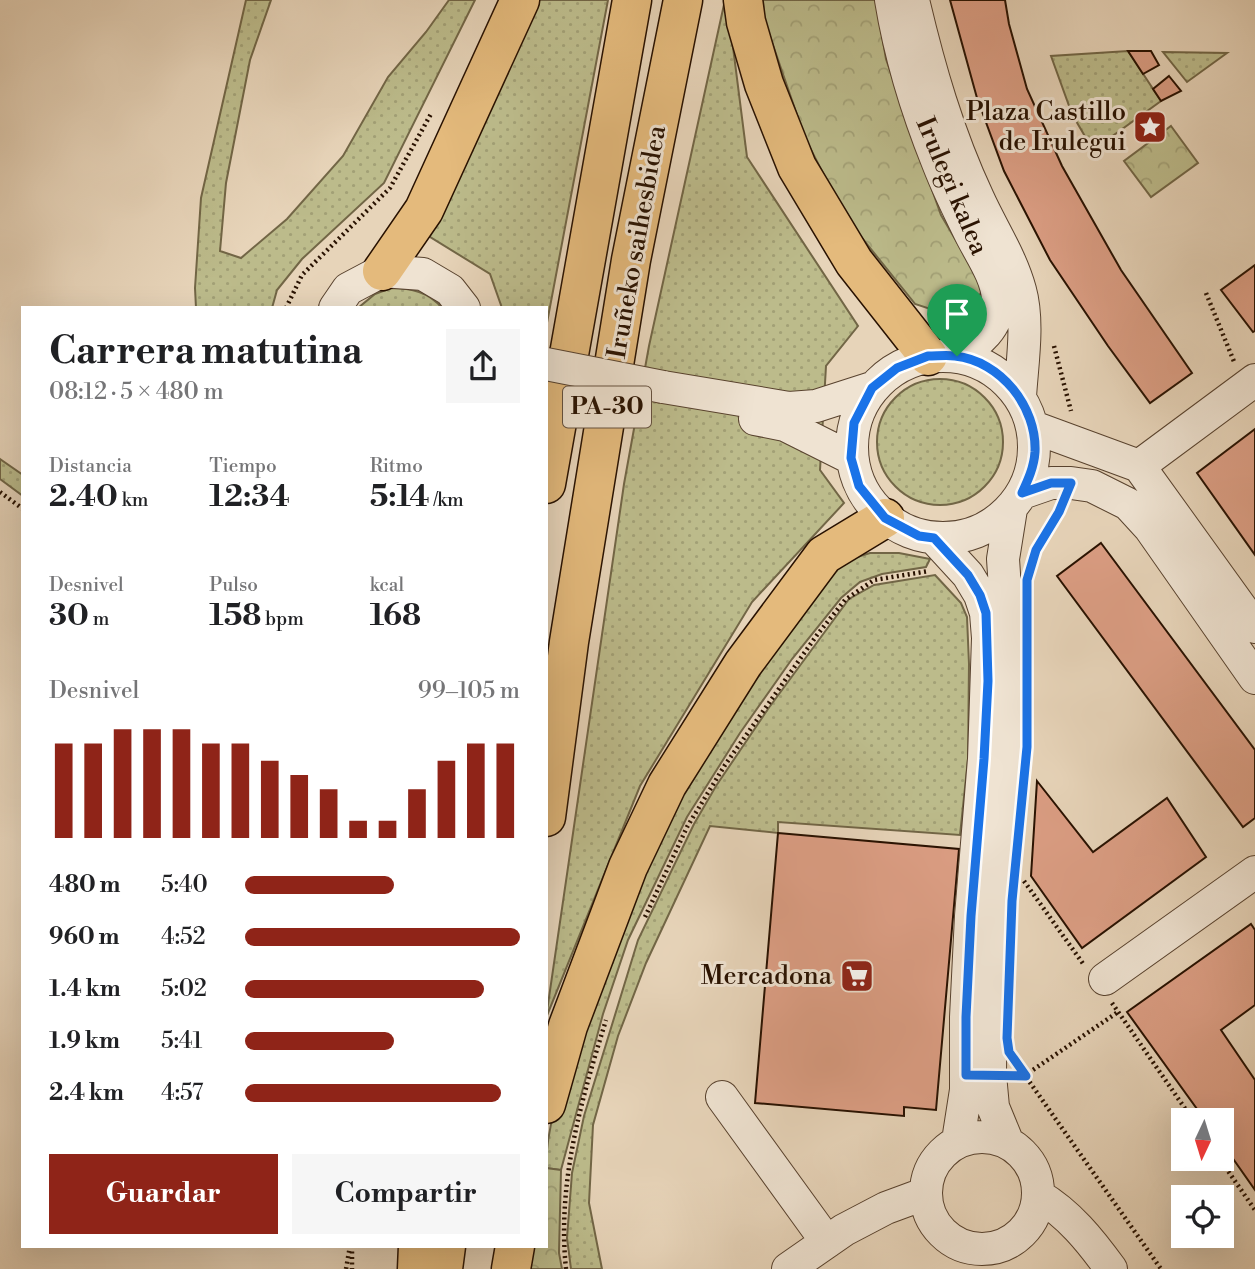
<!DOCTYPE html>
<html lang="es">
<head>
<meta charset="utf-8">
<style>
	:root { --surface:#fff; --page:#f6f6f6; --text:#202124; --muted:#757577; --accent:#8f2418 }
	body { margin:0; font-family:"Libre Bodoni",serif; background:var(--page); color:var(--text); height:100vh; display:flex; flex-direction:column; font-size:26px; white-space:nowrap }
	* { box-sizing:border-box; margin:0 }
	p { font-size:23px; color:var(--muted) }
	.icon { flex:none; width:38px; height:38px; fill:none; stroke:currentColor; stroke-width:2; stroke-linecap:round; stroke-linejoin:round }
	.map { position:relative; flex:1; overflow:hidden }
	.details { position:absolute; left:21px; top:306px; width:527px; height:942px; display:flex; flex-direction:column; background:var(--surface); border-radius:0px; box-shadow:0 7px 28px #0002 }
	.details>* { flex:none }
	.needle { width:46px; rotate:184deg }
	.fabs { position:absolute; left:1171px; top:1108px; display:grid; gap:14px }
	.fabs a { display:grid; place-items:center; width:63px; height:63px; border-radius:0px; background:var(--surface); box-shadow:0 7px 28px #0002; font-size:35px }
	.pin { position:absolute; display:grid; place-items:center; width:60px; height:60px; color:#fff; margin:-72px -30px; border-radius:50% 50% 50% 0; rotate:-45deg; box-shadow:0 0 7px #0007 }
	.pin .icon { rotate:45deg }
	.round { display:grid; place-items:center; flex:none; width:74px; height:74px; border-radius:0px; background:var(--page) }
	.headline { display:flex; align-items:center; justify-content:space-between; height:119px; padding:0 28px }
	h1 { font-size:38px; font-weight:800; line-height:52px }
	.stats { display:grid; grid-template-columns:repeat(3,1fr); gap:10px; height:119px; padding:7px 28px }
	.stats div { display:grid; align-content:center }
	.stats b { font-size:30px; font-weight:800 }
	.stats small { font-size:19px; font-weight:400 }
	.stats p { font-size:19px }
	.chart { height:196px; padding:14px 28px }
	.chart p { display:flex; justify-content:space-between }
	.chart svg { width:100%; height:126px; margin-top:7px; stroke:var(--accent); stroke-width:6 }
	.action { display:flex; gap:14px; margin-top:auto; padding:14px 28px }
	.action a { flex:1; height:80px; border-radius:0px; background:var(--accent); color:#fff; font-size:28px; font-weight:800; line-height:80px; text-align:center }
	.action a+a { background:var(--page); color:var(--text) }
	ul { padding:0 28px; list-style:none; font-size:23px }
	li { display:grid; grid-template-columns:112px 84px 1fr; align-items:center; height:52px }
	li i { height:18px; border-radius:9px; background:var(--accent) }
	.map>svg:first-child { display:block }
	.grass { fill:url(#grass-dots); stroke:#726646; stroke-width:2 }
	.park { fill:url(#park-crowns); stroke:#726646; stroke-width:2 }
	.building { fill:#dc9e84; stroke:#281100; stroke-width:2 }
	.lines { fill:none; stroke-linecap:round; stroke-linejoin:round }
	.minor-casing { stroke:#58422e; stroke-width:34 }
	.highway-casing { stroke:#281100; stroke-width:41 }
	.path { stroke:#281100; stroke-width:4.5; stroke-dasharray:2 3.5; stroke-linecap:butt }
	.minor { stroke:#efe3d2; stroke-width:32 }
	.highway { stroke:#e4ba7c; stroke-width:38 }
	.minor-bridge-casing { stroke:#58422e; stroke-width:34; stroke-linecap:butt }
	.minor-bridge { stroke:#efe3d2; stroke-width:32 }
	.route-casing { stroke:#fff; stroke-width:14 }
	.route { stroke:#1a73e8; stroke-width:9 }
	.labels { text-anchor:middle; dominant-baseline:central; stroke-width:6; stroke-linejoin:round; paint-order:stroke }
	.shield { fill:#efe3d2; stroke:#64503f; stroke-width:2 }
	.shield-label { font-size:24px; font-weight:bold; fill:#281100 }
	.poi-label { font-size:26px; fill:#281100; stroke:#efe3d2; text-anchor:end }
	.street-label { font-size:26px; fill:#281100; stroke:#efe3d2 }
</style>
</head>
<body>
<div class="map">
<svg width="1255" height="1269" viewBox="0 0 1255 1269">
	<defs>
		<pattern id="grass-dots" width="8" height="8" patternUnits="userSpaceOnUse" patternTransform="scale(1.75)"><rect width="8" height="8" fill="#bcbb8b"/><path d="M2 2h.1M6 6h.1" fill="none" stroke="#a2a076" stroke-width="1.8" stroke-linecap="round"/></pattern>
		<pattern id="park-crowns" width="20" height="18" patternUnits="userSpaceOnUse" patternTransform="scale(1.75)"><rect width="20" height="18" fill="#bcbb8b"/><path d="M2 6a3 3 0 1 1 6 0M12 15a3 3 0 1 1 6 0" fill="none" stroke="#a2a076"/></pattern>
	</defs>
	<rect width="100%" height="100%" fill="#e7d4b9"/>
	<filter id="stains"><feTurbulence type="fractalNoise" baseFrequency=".00286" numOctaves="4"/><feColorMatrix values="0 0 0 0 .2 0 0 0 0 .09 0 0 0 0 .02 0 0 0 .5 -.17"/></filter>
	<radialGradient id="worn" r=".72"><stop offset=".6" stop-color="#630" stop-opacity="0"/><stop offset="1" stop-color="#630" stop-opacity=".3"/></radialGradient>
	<path class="grass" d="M246,0H271L250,60L226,183L220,251L241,258L287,219L343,156L388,77L426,32L449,0H475L384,183L302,259L277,290L272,308H196L195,288L201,198Z
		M533,0H608L546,328V308H502L490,274L427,235Z
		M725,0H727L747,157L858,326L826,366L820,470L844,503L752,602L640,786L546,1018L624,484L649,346Z
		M1128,51L1161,101L1093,150L1072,114L1051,56Z
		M1163,52L1227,53L1187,82Z
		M391,288C411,288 429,292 442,308H358L375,294Z
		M877 442a63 63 0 1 1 126 0a63 63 0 1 1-126 0Z
		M0,459L23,475V496L0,479Z
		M870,553H899L930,559L926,567L882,574L860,582L841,598L792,659L740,733L687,817L628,940L603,1014L561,1170L546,1168C546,1119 567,1070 583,1025C621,916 666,809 729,712C762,662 802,615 838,567L854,558Z
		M935,575L961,603L967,617L969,664L968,759L960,835L778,822V833L710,826L646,963L618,1036L593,1125L589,1203L602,1269H571L567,1238L572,1173L584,1116L638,940L694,824L716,786L768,709L849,599L874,585Z"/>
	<path class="park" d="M763,0H876L886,59L941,215L984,288L964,320L915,304L846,218L805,138L764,19Z
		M1171,126L1198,163L1151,197L1124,161Z
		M546,1168L561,1170L559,1253L562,1269H528L531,1246H546Z"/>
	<path class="building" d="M950,0H1005L1009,24L1027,89L1062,166L1121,270L1192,373L1150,403L1108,346L1050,260L1004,171L977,98Z
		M1128,51H1151L1159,65L1143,74Z
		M1169,76L1181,91L1161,101L1153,89Z
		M1255,265V331L1253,332L1221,290Z
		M1255,429V555L1197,473Z
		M1101,543L1255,750V818L1243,827L1057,576Z
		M1037,781L1093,852L1167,798L1206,857L1082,948L1031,876Z
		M778,833L959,849L936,1110L904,1107V1116L755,1103Z
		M1251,924L1255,930V1005L1221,1030L1255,1080V1190L1222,1143V1120H1205L1127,1012Z"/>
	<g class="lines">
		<defs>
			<path id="minor" d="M891,0C900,55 917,111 938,163C947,186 958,209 969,231C979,252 997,276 998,299C1000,327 978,343 957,356
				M913,0C929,68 948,134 978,198C992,229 1011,257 1020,290C1029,322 1022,364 1020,397
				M335,308L348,289L382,271L423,274L450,290L464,308
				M852 447a91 91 0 1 1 182 0a91 91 0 1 1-182 0Z
				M663,387L789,408L816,406L872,388
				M755,419L785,425L851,458
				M1033,427L1139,466L1255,627
				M1139,466L1255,380
				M1022,493L1051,483H1071L1092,486L1128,504L1150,528L1255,678
				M934,538L968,575L980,595L986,613L988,638L984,759L971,916L966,1017V1090L958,1141
				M1105,979L1255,872
				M722,1097L827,1242
				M926 1193a56 56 0 1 1 112 0a56 56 0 1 1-112 0Z
				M1007,1141L993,1107L990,1075L991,961L998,857L1009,762L1011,678L1003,559L1011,509
				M1039,1196C1069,1214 1090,1240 1111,1269
				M788,1269L844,1230L886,1208L924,1194"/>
			<path id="highway" d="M743,0L746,22L764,84L797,167L854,262L928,356
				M382,271L424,210L520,0
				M546,484L632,0
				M546,817L569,642L631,260L683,0
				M546,1104L568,1026L628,867L667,785L743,664L824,555L885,518
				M417,1269L418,1246
				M443,1269L446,1246
				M511,1269L515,1246"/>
		</defs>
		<use href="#minor" class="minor-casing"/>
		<use href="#highway" class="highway-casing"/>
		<path class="path" d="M1206,293L1235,364
			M286,308L302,275L390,188L432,112
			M1054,346L1071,411
			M0,492L23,509
			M1033,559L1061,508
			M1024,881L1084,965
			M645,917L687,827L725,765L817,635L845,600L874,580L929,571
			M1112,1003L1193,1120
			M1017,1064L1161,1269
			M1024,1076L1118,1012
			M1219,1158L1255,1210
			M352,1246V1269
			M346,1269L350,1246
			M566,1269C557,1183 581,1101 606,1020"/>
		<use href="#minor" class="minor"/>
		<use href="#highway" class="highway"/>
		<defs>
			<path id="minor-bridge" d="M546,364L663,387"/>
		</defs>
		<use href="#minor-bridge" class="minor-bridge-casing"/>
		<use href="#minor-bridge" class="minor-bridge"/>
	</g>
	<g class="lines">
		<defs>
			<path id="route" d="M928,356C937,356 947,355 955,356C1001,361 1037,407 1035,452C1034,467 1028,480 1022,493L1051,483H1071L1059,512L1036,550L1027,580V747L1012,901L1007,1038L1009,1052L1026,1076L966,1075V1017L971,916L984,759L988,681L986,613L980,595L968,575L934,538L919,536L885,518L859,486L851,458L854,423L872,388L897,368Z"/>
		</defs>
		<use href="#route" class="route-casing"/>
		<use href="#route" class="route"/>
	</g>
	<defs>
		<symbol id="sight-square" viewBox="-11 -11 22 22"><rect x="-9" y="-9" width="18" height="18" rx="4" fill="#8f2418" stroke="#efe3d2"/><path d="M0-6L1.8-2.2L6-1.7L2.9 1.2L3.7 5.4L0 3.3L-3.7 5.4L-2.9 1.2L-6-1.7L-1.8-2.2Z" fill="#fff"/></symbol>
		<symbol id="supermarket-square" viewBox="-11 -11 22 22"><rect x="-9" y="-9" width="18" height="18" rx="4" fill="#8f2418" stroke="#efe3d2"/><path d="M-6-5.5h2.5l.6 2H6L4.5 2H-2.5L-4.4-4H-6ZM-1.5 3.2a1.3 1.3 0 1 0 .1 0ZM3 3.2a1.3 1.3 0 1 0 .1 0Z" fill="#fff"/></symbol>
	</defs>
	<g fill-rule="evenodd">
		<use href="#sight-square" x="1131" y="108" width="38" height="38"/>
		<use href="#supermarket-square" x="838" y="957" width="38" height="38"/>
	</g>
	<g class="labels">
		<rect class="shield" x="563" y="386.5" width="88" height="41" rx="5"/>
		<g class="shield-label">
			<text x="607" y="407">PA-30</text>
		</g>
		<g class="poi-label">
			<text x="1126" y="112">Plaza Castillo<tspan x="1126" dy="30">de Irulegui</tspan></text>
			<text x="832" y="976">Mercadona</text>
		</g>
		<g class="street-label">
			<text transform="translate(952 186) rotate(67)">Irulegi kalea</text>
			<text transform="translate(637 242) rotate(-80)">Iruñeko saihesbidea</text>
		</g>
	</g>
	<rect width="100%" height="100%" filter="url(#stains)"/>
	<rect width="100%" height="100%" fill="url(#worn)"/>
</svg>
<div class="fabs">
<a><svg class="needle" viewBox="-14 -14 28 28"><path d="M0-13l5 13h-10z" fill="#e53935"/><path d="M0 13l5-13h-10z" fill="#757577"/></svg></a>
<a><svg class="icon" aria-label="locate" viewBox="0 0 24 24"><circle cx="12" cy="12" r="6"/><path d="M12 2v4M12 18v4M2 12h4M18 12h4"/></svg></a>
</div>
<div class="pin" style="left:957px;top:356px;background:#1e9e55"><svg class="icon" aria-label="arrive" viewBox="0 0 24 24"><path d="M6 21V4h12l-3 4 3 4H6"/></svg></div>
<section class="details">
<div class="headline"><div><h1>Carrera matutina</h1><p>08:12 · 5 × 480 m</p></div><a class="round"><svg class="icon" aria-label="share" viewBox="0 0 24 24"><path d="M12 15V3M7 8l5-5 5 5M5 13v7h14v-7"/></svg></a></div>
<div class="stats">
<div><p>Distancia</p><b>2.40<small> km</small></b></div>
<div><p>Tiempo</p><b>12:34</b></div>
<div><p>Ritmo</p><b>5:14<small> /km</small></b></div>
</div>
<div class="stats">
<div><p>Desnivel</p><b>30<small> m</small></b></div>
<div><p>Pulso</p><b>158<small> bpm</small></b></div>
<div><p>kcal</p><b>168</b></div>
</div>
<div class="chart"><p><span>Desnivel</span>99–105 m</p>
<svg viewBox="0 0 160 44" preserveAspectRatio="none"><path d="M5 44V11M15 44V11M25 44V6M35 44V6M45 44V6M55 44V11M65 44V11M75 44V17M85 44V22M95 44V27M105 44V38M115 44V38M125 44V27M135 44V17M145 44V11M155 44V11"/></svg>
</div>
<ul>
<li><b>480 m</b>5:40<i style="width:54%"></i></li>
<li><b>960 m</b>4:52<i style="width:100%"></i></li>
<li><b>1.4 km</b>5:02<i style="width:87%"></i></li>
<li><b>1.9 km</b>5:41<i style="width:54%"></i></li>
<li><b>2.4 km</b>4:57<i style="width:93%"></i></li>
</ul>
<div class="action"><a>Guardar</a><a>Compartir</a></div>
</section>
</div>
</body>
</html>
